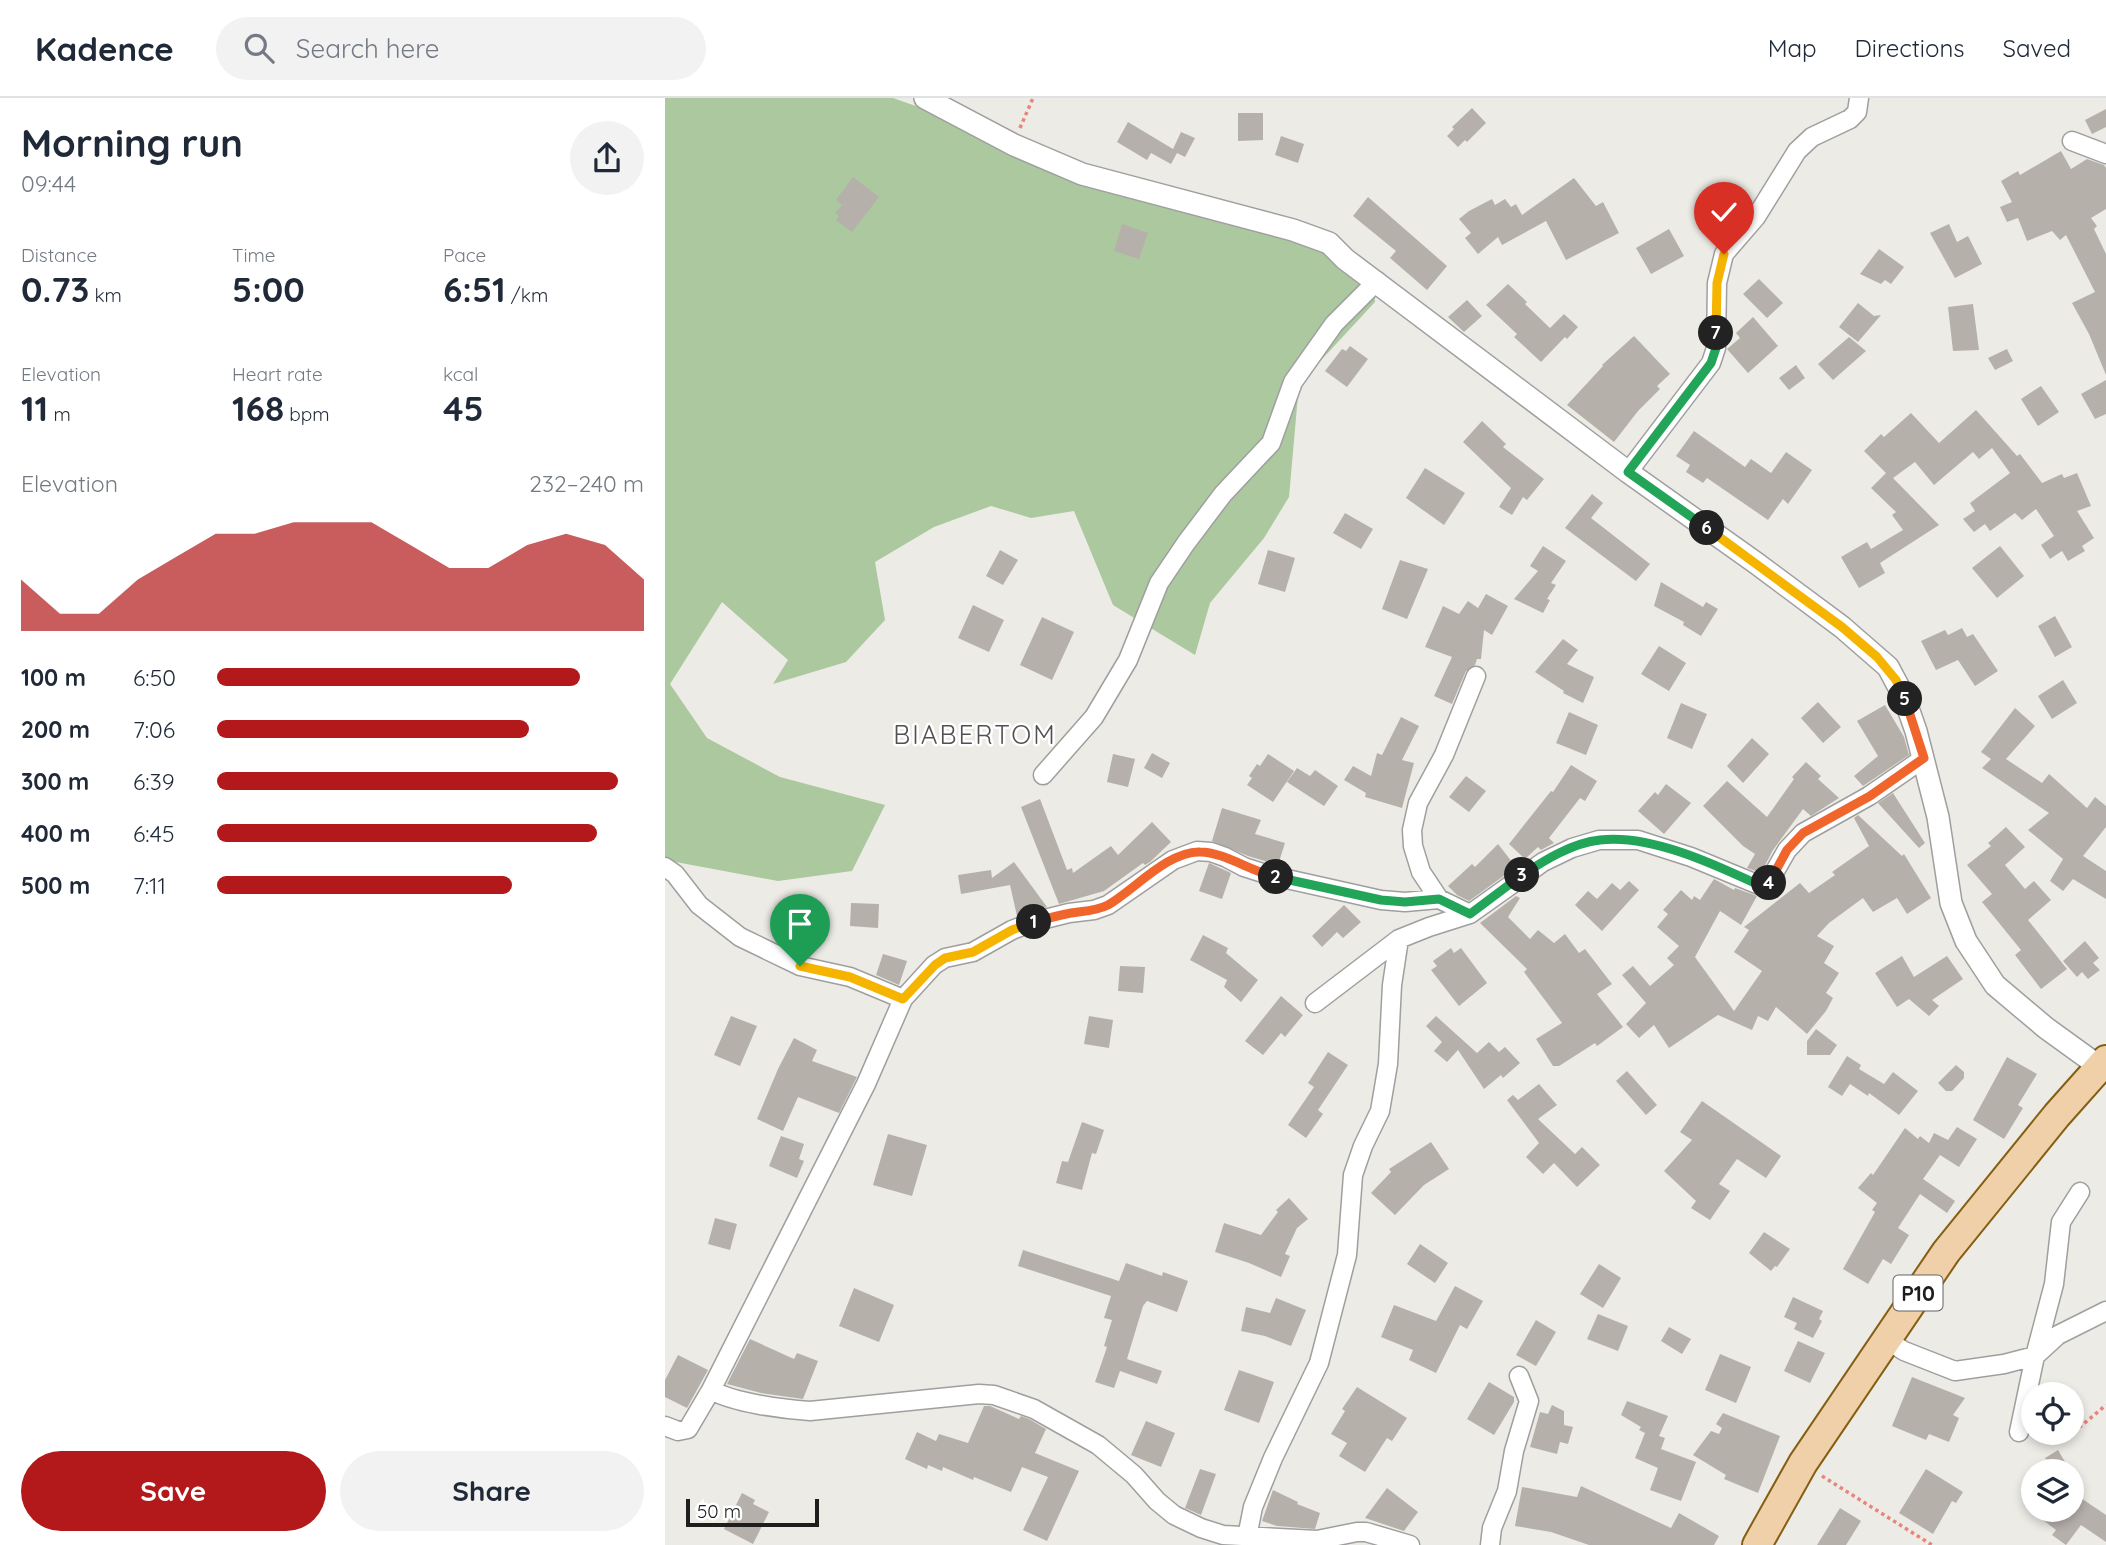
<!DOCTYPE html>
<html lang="en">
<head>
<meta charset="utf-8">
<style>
	:root { --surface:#fff; --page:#f2f2f3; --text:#1f2937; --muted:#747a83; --line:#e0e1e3; --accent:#b3191b }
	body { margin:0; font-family:Quicksand,sans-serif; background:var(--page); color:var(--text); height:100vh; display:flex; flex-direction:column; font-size:26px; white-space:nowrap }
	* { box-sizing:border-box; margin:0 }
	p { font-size:23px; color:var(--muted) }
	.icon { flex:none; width:38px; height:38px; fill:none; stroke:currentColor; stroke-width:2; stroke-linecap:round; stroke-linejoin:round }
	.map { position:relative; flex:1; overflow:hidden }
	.details { display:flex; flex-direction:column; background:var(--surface); width:665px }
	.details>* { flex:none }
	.buttons { position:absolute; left:1356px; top:1284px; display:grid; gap:14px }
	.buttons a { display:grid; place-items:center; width:63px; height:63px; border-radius:50%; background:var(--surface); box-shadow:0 4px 10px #0003; font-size:35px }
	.scale { position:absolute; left:21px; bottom:18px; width:133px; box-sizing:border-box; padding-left:7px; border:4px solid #1e1e1e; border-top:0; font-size:19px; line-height:24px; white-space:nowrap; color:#1e1e1e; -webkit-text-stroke:5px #fff; paint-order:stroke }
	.pin { position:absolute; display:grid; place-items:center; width:60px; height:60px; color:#fff; margin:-72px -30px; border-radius:50% 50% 50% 0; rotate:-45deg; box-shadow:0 0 7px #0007 }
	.pin .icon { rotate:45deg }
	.km { position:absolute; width:35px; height:35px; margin:-18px; border-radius:50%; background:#222; color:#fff; font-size:19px; line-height:35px; text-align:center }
	.round { display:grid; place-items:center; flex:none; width:74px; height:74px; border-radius:37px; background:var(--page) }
	.summary { display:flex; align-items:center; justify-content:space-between; height:119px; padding:0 21px }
	h1 { font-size:38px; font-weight:700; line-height:52px }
	.figures { display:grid; grid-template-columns:repeat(3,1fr); gap:10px; height:119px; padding:7px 21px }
	.figures div { display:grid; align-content:center }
	.figures b { font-size:35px; font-weight:700 }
	.figures small { font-size:19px; font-weight:400 }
	.figures p { font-size:19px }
	.chart { height:196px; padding:14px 21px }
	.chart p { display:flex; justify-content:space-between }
	.chart svg { width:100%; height:126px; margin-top:7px; fill:var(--accent); opacity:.7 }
	.button { display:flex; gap:14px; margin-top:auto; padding:14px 21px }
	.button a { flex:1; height:80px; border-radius:42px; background:var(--accent); color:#fff; font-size:28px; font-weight:700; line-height:80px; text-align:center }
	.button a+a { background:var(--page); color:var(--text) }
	ul { padding:0 21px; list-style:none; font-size:23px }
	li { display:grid; grid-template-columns:112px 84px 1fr; align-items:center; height:52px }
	li i { height:18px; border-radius:9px; background:var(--accent) }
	header { display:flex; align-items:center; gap:42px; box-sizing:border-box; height:98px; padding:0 35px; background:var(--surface); border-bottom:2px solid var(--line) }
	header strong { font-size:33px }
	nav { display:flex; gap:38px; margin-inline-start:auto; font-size:24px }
	.search { width:490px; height:63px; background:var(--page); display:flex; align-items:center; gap:18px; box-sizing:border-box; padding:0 24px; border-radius:38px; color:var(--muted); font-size:26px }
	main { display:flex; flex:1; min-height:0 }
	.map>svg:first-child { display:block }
	.forest { fill:#abc89f }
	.building { fill:#b6b0ab }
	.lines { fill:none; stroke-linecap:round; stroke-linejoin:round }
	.minor-casing { stroke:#9f9f9f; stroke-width:21 }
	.tertiary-casing { stroke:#9f9f9f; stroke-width:24 }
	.primary-casing { stroke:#855e12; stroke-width:32 }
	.path { stroke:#e8857b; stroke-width:3.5; stroke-dasharray:3.5 3.5; stroke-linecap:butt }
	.minor { stroke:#fff; stroke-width:18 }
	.tertiary { stroke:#fff; stroke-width:21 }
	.primary { stroke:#f0d0a8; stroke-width:28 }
	.split-1-casing { stroke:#fff; stroke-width:14 }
	.split-2-casing { stroke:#fff; stroke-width:14 }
	.split-3-casing { stroke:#fff; stroke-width:14 }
	.split-4-casing { stroke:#fff; stroke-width:14 }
	.split-5-casing { stroke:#fff; stroke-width:14 }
	.split-6-casing { stroke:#fff; stroke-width:14 }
	.split-7-casing { stroke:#fff; stroke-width:14 }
	.split-8-casing { stroke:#fff; stroke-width:14 }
	.split-1 { stroke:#f5b400; stroke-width:9 }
	.split-2 { stroke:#f0652b; stroke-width:9 }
	.split-3 { stroke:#22a559; stroke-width:9 }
	.split-4 { stroke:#22a559; stroke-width:9 }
	.split-5 { stroke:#f0652b; stroke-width:9 }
	.split-6 { stroke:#f5b400; stroke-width:9 }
	.split-7 { stroke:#22a559; stroke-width:9 }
	.split-8 { stroke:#f5b400; stroke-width:9 }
	.labels { text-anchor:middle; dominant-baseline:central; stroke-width:5; stroke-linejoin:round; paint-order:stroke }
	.shield { fill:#fff; stroke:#626262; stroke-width:2 }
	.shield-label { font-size:21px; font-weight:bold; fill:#1e1e1e }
	.quarter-label { font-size:26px; letter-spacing:2px; fill:#515151; stroke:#fff }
</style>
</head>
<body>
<header>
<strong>Kadence</strong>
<div class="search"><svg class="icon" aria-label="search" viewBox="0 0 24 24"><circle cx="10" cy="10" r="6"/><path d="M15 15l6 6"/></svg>Search here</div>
<nav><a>Map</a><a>Directions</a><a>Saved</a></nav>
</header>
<main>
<section class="details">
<div class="summary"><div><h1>Morning run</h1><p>09:44</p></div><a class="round"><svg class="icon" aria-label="share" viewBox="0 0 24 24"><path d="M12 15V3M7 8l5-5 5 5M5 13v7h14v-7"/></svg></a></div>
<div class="figures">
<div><p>Distance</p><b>0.73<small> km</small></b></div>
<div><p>Time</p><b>5:00</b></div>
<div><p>Pace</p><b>6:51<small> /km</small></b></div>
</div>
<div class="figures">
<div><p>Elevation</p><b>11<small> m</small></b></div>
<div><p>Heart rate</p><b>168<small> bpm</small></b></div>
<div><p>kcal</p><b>45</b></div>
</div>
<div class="chart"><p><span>Elevation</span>232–240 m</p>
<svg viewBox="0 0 160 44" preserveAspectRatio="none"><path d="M0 44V26L10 38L20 38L30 26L40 18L50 10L60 10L70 6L80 6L90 6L100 14L110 22L120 22L130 14L140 10L150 14L160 26V44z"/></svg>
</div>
<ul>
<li><b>100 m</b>6:50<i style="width:85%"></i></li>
<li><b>200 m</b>7:06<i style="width:73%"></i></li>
<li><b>300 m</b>6:39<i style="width:94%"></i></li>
<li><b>400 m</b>6:45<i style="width:89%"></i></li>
<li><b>500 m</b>7:11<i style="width:69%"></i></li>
</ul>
<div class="button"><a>Save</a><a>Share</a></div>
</section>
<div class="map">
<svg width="1441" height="1447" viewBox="0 0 1441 1447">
	<rect width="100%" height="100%" fill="#edebe5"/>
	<path class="forest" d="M0,0H228L365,48L407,70L666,136L708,171L710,204L634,286L624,399L599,440L545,505L530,557L448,507L409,413L366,420L326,408L269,429L210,464L220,522L181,564L108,586L123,562L57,504L5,586L42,640L115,679L220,707L187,773L113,783L0,762Z"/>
	<path class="building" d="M807,10L821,25L802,44L800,42L793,49L782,38L789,31L787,29Z
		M1441,11V29L1427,36L1420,22Z
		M573,15H598V42L573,43Z
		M463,24L508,51L516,34L530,40L520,59L512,55L506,66L486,55L482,62L452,44Z
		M616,38L639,46L633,65L610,57Z
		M1396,53L1406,71L1422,61L1439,67L1441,70V111L1426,120L1432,128L1429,131L1441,156V277L1424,236L1407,205L1430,194L1401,137L1395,142L1387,133L1362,143L1353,120L1342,124L1335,109L1347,104L1336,83L1353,73L1355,77Z
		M188,79L214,99L187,134L171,122L174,118L170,115L177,107L171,102Z
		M909,80L931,108L938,104L954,135L901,162L881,123L837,147L833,139L813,156L800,140L806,135L794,121L804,113L827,101L830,107L840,101L846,109L851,106L857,117Z
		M703,99L782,168L762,192L725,160L731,153L688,118Z
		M457,126L483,135L474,161L449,153Z
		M1284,126L1292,144L1303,138L1317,166L1290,180L1265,135Z
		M1004,131L1019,158L986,176L971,150Z
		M1214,151L1239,169L1226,186L1220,182L1216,186L1195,176Z
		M1094,181L1118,205L1102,220L1078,196Z
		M843,186L862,204L860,206L885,230L899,216L913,229L902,241L900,239L876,264L849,239L852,236L821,207Z
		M802,202L817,218L799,234L783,219Z
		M1193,205L1209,218L1216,217L1193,244L1174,229Z
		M1308,206L1314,252L1288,253L1283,209Z
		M1088,219L1113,248L1083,275L1062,251L1075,240L1071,235Z
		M969,238L1005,276L992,288L995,291L973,313L949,344L902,307L938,268L937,267Z
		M1184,239L1201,253L1168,282L1153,266Z
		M685,248L703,261L682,289L660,273L677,251L681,253Z
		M1342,251L1348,263L1330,272L1323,260Z
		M1131,267L1140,280L1124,292L1114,280Z
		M1441,282V316L1430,321L1416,296Z
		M1376,288L1394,314L1373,328L1356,301Z
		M1311,312L1352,358L1355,356L1377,385L1397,376L1399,380L1412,375L1426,408L1412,413L1429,440L1417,448L1420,453L1403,463L1397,453L1385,461L1376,447L1389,438L1371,411L1357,422L1350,415L1325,433L1320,426L1309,434L1298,421L1310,413L1305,405L1345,375L1327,350L1314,361L1308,354L1269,387L1250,364L1228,380L1274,427L1215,465L1220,475L1194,490L1176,459L1202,444L1206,451L1238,432L1227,417L1231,414L1206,390L1221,375L1199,353L1216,336L1219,339L1246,315L1274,345Z
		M817,323L841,346L838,349L879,381L862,402L858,399L847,417L834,409L846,390L798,344Z
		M1029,333L1080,369L1086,361L1106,375L1121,354L1147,372L1123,406L1118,401L1103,422L1042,380L1038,385L1021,374L1025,367L1011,358Z
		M760,370L800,395L779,427L741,400Z
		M927,396L938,405L926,420L985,466L971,483L900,430Z
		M680,415L708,431L696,451L668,435Z
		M878,448L901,463L886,485L891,487L882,501L885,502L878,515L849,501L873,473L865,468Z
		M1335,448L1359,478L1332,500L1307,470Z
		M335,452L353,462L338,487L321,478Z
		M603,452L630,460L620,494L593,486Z
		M735,462L763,471L742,521L717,511Z
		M996,484L1038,509L1041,504L1053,511L1036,538L1018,527L1019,524L989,508Z
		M821,496L843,508L827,537L819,532L816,561H812L810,567L801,573L787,606L769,598L787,559L760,549L778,508L794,516L803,503L813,510Z
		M308,507L339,522L324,554L293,540Z
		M1390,518L1407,549L1390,559L1373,528Z
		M377,519L409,534L387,582L355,567Z
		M1297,530L1302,539L1308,536L1333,573L1310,588L1293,562L1271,572L1256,543L1280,532L1283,537Z
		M898,541L913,552L902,566L929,579L918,605L898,595L899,593L870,574Z
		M994,548L1021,565L1004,593L976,576Z
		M1398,582L1412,605L1387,621L1373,598Z
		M1153,604L1176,629L1158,645L1136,620Z
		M1016,605L1042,616L1027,651L1002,640Z
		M1220,607L1239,639L1244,657L1198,688L1189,678L1213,658L1192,623Z
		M1350,610L1370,628L1341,661L1377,685L1384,676L1422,710L1430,699L1441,708V729L1418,758L1441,773V801L1408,781L1398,793L1385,783L1398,761L1363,732L1384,715L1317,670L1326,661L1316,654Z
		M904,614L933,627L921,657L891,645Z
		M736,619L754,628L737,662L749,665L737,710L700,699L701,695L679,682L688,668L706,678L712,655L717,657Z
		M1087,640L1104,656L1078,685L1062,668Z
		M487,655L505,665L497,680L479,670Z
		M448,656L470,661L463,689L442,684Z
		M603,656L629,673L608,704L582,687L587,680L584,678L592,666L595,668Z
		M1141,664L1156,678L1153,681L1174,700L1146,718L1138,711L1108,752L1096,775L1082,770L1090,756L1078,748L1038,708L1062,683L1102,719L1129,681L1127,679Z
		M906,667L932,683L920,703L915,700L884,740L889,745L876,752L873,749L860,761L844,746L886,693L888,694Z
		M632,670L645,678L650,672L673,688L659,708L622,684Z
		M801,678L821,693L804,714L784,699Z
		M1001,686L1026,705L999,736L973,713L990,694L993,697Z
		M1228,695L1260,745L1254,750L1213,705Z
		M375,701L402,772L407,770L408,775L446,748L453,757L487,724L506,744L485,764L480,767L478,765L439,793L394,806L356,709Z
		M557,710L596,722L590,736L620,745L613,767L583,758L547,743Z
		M1193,717L1237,758L1239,756L1266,800L1242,816L1232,800L1208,814L1198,800L1164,825L1152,838L1169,848L1159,865L1174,875L1161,895L1168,900L1161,913L1142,936L1111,909L1103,923L1093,918L1087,932L1053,917L1004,950L989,927L974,940L961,926L981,905L957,877L968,868L985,888L1009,867L1002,860L1014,848L992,829L1003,816L998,812L1016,792L1027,802L1029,798L1035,802L1049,781L1069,792L1070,790L1092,798L1076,827L1055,813L1030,859L1069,913L1097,873L1069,854L1084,832L1079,829L1135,785L1144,795L1170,777L1167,774L1204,748L1189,720Z
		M1341,729L1360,749L1340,767L1360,791L1369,783L1386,802L1363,822L1402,871L1376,891L1350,857L1356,852L1317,804L1327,796L1302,767L1326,748L1323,745Z
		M833,746L851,769L804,803L792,797L783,788L807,766L810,769Z
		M349,764L382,809L352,818L345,787L296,796L293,777L326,772L327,780Z
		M544,765L566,775L557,801L534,793Z
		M964,783L974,792L937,833L910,807L923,793L932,801L947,785L955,792Z
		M851,798L855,800L843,819L865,841L873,832L889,845L900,836L914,855L920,851L947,886L932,896L958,929L932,948L930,945L894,968H888L871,941L897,925L859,874L862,871L815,825Z
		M186,805L214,806L213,830L185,828Z
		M679,807L696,824L678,840L672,834L657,849L647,838Z
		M538,837L563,850L561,855L593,882L576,904L559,889L562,882L525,862Z
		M1420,843L1434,860L1428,865L1435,872L1423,881L1417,874L1412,879L1398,863Z
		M786,850L789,855L796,850L822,885L794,908L766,872L772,868L768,863Z
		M218,856L242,863L234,887L211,877Z
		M1237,858L1249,879L1282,858L1298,881L1267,902L1274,908L1264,918L1244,901L1232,909L1210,875Z
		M455,868L480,869L478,895L453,893Z
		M616,898L638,917L620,939L616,935L598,957L580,943Z
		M66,918L92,928L75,968L49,957Z
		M424,918L448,922L444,950L419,946Z
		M771,918L812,955L824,944L834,954L840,949L855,965L838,980L836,977L819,991L793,952L782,964L769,953L777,944L761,928Z
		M1151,931L1172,947L1165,957H1142V943Z
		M129,940L152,952L147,963L192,979L174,1015L133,999L118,1033L92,1021L113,971Z
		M663,954L683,967L653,1012L658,1016L641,1040L623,1027L649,989L643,985Z
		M1182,958L1196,967L1194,971L1219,986L1228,974L1253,993L1234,1017L1204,995L1203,998L1185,986L1177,998L1163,989Z
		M1342,959L1372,976L1353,1007L1358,1010L1339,1041L1308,1022Z
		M1291,967L1299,974V980L1287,993H1281L1273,985Z
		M962,973L992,1007L981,1017L951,983Z
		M874,986L892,1007L873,1021L910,1056L917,1049L935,1067L912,1089L889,1065L878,1076L861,1059L874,1045L842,1002L848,997L853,1002Z
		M1037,1003L1116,1058L1101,1080L1072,1061L1054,1086L1065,1093L1045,1122L1026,1110L1031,1103L999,1073L1027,1042L1015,1034Z
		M417,1024L439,1032L431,1056L427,1055L417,1092L391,1085L397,1063L403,1064Z
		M1292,1029L1312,1041L1294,1069L1275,1057L1258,1081L1290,1103L1282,1115L1255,1096L1233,1130L1244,1137L1226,1166L1218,1161L1203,1186L1178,1171L1210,1114L1207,1112L1212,1105L1193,1090L1206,1075L1208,1077L1240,1030L1253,1041L1255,1038L1264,1045L1269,1035L1283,1042Z
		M223,1036L262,1047L247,1098L208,1087Z
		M116,1038L139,1046L134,1061L139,1063L132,1080L104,1068Z
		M766,1044L784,1071L759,1087L730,1117L706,1095L726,1074L724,1071Z
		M624,1100L643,1121L632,1130L620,1156L625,1158L616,1179L584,1165L550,1154L559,1125L596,1137L613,1114L611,1112Z
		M50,1120L72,1126L65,1152L43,1146Z
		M1099,1134L1125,1151L1112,1169L1110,1168L1106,1173L1084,1155Z
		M755,1146L783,1165L770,1185L742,1166Z
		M358,1152L454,1183L461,1165L497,1178L498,1174L523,1183L512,1214L482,1203L478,1208L462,1261L497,1273L492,1286L455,1273L449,1290L430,1284L442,1249L439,1248L447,1222L439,1220L446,1198L353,1168Z
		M934,1166L956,1180L938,1210L915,1196Z
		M790,1188L818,1203L802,1231L795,1227L771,1275L744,1262L748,1252L716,1239L729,1207L771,1223Z
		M189,1190L229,1207L214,1244L174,1228Z
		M1128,1199L1158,1213L1154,1221L1157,1223L1148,1240L1129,1231L1132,1225L1119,1219Z
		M611,1200L641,1212L626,1248L600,1238L576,1233L581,1209L605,1215Z
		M933,1216L963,1228L953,1253L922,1241Z
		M871,1222L891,1234L871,1268L851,1257Z
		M1004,1229L1026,1241L1017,1256L996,1243Z
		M85,1241L129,1261L132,1255L153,1263L138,1301L96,1295L62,1286Z
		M1133,1243L1160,1255L1145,1285L1119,1273Z
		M1055,1256L1086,1269L1071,1305L1040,1292Z
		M13,1257L43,1272L22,1310L0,1299V1282Z
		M574,1272L609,1284L594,1325L559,1312Z
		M1247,1279L1300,1300L1288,1317L1294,1320L1284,1344L1264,1336L1261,1342L1227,1328Z
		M824,1284L849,1299V1304L829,1337L802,1321Z
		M692,1289L742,1320L727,1343L722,1340L700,1374L674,1358L682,1345L666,1336L680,1313L677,1311Z
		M962,1303L1003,1318L994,1338L1000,1340L996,1351L1031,1364L1016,1403L985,1392L993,1370L970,1360L980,1335L974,1332L976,1329L956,1317Z
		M887,1307L899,1313V1327L908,1329L903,1346L895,1344L892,1356L865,1349L875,1314L883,1316Z
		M319,1308H325L354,1321L356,1318L364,1321L381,1331L370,1355L414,1373L382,1443L358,1432L383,1379L357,1369L346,1394L309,1379L308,1382L278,1369L277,1373L263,1367L262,1371L240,1361L252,1334L271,1343L274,1336L303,1345Z
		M1058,1315L1115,1338L1093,1395L1059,1381L1061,1377L1028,1357L1046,1333L1054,1336L1057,1330L1051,1326Z
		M481,1323L510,1335L496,1369L466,1357Z
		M1393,1352L1406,1374H1389L1380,1360Z
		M535,1371L551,1376L536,1417L520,1410Z
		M1261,1371L1298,1394L1291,1405L1287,1403L1268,1436L1234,1415Z
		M916,1388L1006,1430L1014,1415L1054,1438L1049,1447H924L886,1434L850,1428L857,1389L912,1399Z
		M722,1390L753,1414L739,1433L700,1420Z
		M608,1392L633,1404L632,1406L655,1415L650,1431L612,1428L597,1423Z
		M1407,1394L1441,1417V1444L1416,1427L1401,1447L1387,1437L1391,1432L1365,1412H1407Z
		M77,1395L90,1402L88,1406L104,1414L88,1446L59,1431Z
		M1175,1410L1196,1423L1181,1447H1152Z"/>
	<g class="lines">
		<defs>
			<path id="minor" d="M1407,43L1441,56
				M963,374L1046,265L1051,250L1052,185L1059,156L1091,119L1132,53L1147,39L1185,21L1192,14L1194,0
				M378,677L429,619L463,562L494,485L521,445L558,396L606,345L628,284L669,226L712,183
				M0,769L10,776L34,807L75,839L135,868L185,879L238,901
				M805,816L774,801L756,774L748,748L747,732L753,705L779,657L811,578
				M650,905L734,841L764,829L805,816L878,764L907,750L934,742H973L1026,759L1094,787H1102L1122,752L1138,735L1204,698L1259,660
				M1222,1242L1239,1253L1290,1273L1339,1266L1370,1258L1393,1237L1441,1213
				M46,1292L201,986L238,901L269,867L280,860L308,854L347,832L368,824L404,815L429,812L443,807L508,762L532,753L546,754L560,759L579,769L604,777L716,802L740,804L774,801
				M0,1328L13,1333L23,1331L46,1292C70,1305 116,1311 145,1313L314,1296L329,1297L369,1311L433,1347L469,1377L492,1403L509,1417L536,1430L558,1437L652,1442L692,1434H701L745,1447
				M1354,1334L1370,1258L1389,1186L1396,1124L1415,1094
				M582,1439L588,1409L608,1360L654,1265L682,1157L688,1077L698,1048L715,1013L723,966L727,887L734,841
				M825,1447L827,1430L842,1393L849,1353L864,1303L854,1278"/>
			<path id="tertiary" d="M260,0L349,47L417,76L628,132L664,145L680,161L963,374L1091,465L1177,529L1223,569L1239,599L1251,633L1273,719L1286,805L1301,843L1330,887L1381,930L1435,969"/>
			<path id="primary" d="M1092,1447L1138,1365L1281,1154L1392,1017L1441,962"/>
		</defs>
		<use href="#minor" class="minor-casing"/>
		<use href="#tertiary" class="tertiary-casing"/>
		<use href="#primary" class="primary-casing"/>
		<path class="path" d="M355,30L368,0
			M1407,1331L1416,1328L1441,1307
			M1388,1340L1398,1335
			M1157,1378L1267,1447"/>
		<use href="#minor" class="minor"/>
		<use href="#tertiary" class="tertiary"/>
		<use href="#primary" class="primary"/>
	</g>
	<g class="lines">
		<defs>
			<path id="split-1" d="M135,868L185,879L238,901L270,867L280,860L308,854L347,832L369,824"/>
			<path id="split-2" d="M369,824C381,821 394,817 406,815C419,813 431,813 443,807C469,792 503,753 535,754C559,754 585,773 611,779"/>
			<path id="split-3" d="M611,779L716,802L740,804L774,801L805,816L857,777"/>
			<path id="split-4" d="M857,777C880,762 907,745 935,742C985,736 1049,766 1094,787H1102L1104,785"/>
			<path id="split-5" d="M1104,785L1122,752L1138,735L1205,698L1259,660L1240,601"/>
			<path id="split-6" d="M1042,430L1177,529L1212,559L1231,582L1240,601"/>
			<path id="split-7" d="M1042,430L963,374L1046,265L1051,250V235"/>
			<path id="split-8" d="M1051,235L1052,185L1059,156"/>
		</defs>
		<use href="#split-1" class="split-1-casing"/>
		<use href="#split-2" class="split-2-casing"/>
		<use href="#split-3" class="split-3-casing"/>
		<use href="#split-4" class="split-4-casing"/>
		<use href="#split-5" class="split-5-casing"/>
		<use href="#split-6" class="split-6-casing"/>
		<use href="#split-7" class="split-7-casing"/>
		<use href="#split-8" class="split-8-casing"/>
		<use href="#split-1" class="split-1"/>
		<use href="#split-2" class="split-2"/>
		<use href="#split-3" class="split-3"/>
		<use href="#split-4" class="split-4"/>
		<use href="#split-5" class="split-5"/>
		<use href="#split-6" class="split-6"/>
		<use href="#split-7" class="split-7"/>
		<use href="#split-8" class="split-8"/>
	</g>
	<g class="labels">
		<rect class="shield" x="1228.5" y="1177.5" width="49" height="35" rx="5"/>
		<g class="shield-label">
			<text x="1253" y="1195">P10</text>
		</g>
		<g class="quarter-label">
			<text x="310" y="636">BIABERTOM</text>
		</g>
	</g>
</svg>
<div class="buttons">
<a><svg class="icon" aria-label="locate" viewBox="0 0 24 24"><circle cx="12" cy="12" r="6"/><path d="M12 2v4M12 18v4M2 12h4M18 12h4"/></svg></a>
<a><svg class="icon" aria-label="layers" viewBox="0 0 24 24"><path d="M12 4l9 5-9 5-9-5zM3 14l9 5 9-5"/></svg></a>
</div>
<div class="scale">50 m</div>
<div class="pin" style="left:135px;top:868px;background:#1e9e55"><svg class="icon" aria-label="arrive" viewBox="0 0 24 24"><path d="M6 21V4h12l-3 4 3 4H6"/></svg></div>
<div class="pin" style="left:1059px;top:156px;background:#d93025"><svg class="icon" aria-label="check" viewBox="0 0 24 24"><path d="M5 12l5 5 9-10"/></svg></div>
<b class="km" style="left:369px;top:824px">1</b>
<b class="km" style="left:611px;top:779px">2</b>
<b class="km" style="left:857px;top:777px">3</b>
<b class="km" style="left:1104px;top:785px">4</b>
<b class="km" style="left:1240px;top:601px">5</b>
<b class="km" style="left:1042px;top:430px">6</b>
<b class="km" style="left:1051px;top:235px">7</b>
</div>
</main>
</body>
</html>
